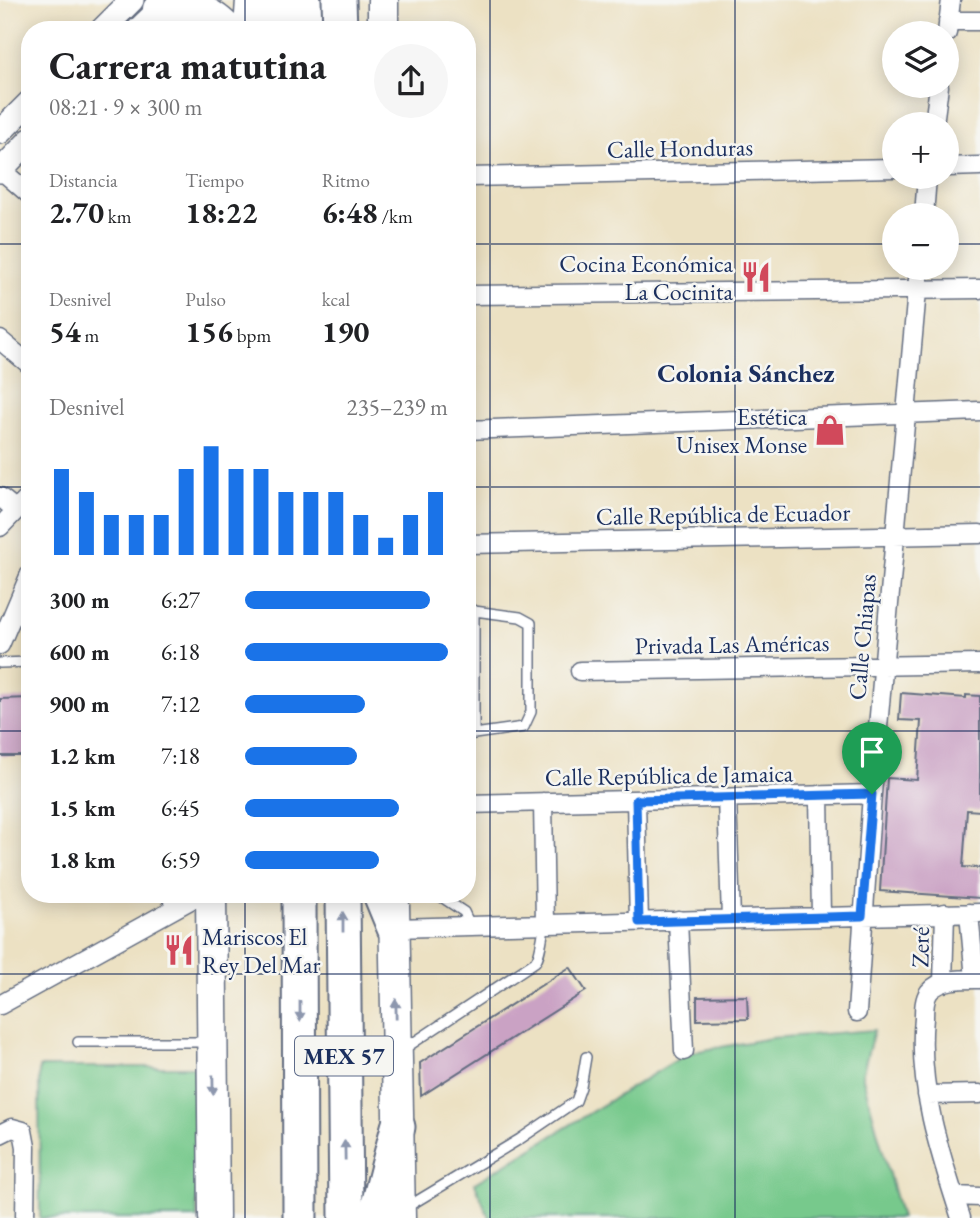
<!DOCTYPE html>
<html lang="es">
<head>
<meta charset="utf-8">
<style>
	:root { --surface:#fff; --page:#f6f6f6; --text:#202124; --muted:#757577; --accent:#1a73e8 }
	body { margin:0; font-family:"EB Garamond",serif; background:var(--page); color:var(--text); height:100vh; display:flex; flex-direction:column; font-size:26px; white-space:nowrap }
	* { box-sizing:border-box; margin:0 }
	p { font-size:23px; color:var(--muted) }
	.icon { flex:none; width:38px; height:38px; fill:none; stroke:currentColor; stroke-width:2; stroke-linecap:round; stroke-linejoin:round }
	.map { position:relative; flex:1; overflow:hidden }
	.side { position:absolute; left:21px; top:21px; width:455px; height:882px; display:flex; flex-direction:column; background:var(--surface); border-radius:28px; box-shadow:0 4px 18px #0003 }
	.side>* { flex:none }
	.tools { position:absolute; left:882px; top:21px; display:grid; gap:14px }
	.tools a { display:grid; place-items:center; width:77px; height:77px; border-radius:50%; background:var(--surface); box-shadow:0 4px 18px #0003; font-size:35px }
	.pin { position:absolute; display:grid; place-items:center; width:60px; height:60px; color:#fff; margin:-72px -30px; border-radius:50% 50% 50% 0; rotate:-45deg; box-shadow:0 0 7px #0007 }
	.pin .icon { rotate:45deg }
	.round { display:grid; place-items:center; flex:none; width:74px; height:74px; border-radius:37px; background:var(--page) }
	.headline { display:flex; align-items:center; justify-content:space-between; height:119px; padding:0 28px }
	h1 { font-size:38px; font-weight:700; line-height:52px }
	.stats { display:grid; grid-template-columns:repeat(3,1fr); gap:10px; height:119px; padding:7px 28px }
	.stats div { display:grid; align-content:center }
	.stats b { font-size:30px; font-weight:700 }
	.stats small { font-size:19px; font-weight:400 }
	.stats p { font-size:19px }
	.chart { height:196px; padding:14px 28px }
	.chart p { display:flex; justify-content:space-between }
	.chart svg { width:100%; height:126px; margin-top:7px; stroke:var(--accent); stroke-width:6 }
	ul { padding:0 28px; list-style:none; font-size:23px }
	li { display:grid; grid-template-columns:112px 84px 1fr; align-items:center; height:52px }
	li i { height:18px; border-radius:9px; background:var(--accent) }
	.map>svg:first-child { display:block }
	.green { fill:#77c98c; stroke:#497c75; stroke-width:2 }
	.building { fill:#caa2c4 }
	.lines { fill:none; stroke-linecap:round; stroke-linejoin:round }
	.service-casing { stroke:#646d81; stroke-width:12 }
	.minor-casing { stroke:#646d81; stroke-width:21 }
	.tertiary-casing { stroke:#646d81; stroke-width:26 }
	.primary-casing { stroke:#646d81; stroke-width:33 }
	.motorway-casing { stroke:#646d81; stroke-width:37 }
	.service { stroke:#fff; stroke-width:9 }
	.minor { stroke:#fff; stroke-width:18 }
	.tertiary { stroke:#fff; stroke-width:23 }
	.primary { stroke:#fff; stroke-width:30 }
	.motorway { stroke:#fff; stroke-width:33 }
	.oneway { fill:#8d97ae }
	.route-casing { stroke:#fff; stroke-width:14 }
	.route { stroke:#1a73e8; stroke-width:9 }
	.grid { fill:none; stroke:#1b2f5e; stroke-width:2; stroke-opacity:0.55 }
	.labels { text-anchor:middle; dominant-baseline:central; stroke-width:5; stroke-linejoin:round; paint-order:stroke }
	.shield { fill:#f6f6f2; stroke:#5d6b8a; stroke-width:2 }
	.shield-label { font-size:23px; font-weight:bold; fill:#1b2f5e }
	.street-label { font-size:24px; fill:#1b2f5e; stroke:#f6f6f2 }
	.poi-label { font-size:24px; fill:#1b2f5e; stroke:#f6f6f2; text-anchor:end }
	.neighbourhood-label { font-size:26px; font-weight:bold; fill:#1b2f5e; stroke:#f6f6f2 }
</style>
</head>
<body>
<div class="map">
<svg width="980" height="1218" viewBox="0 0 980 1218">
	<rect width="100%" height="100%" fill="#f6f6f2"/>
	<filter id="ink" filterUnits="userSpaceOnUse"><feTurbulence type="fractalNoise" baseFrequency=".0143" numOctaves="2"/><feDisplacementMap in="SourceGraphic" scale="14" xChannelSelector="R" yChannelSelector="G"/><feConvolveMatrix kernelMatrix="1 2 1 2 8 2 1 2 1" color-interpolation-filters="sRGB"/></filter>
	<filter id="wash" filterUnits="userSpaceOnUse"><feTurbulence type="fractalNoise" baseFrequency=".00686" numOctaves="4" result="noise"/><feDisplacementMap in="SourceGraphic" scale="28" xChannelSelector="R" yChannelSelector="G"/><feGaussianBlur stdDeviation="1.57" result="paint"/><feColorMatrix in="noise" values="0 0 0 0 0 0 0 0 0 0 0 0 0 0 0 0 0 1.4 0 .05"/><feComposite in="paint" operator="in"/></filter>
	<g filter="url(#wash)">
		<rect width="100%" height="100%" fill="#ece1c3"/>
		<path class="green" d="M874,1030L862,1075L901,1218H489L475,1183L688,1053L771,1038Z
			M39,1067H195L197,1218H40Z"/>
		<g id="blocks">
			<path class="building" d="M901,693L966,698V695L980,696V811L967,810L963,867L980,868V898L880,891L887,778L917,780L921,721L899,720Z
				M30,698V756H0V699Z
				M570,967L586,991L421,1096L420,1063Z
				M747,996L748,1019L697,1020V997Z"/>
		</g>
	</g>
	<g filter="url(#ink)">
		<use href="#blocks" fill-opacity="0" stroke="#646d81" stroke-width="2"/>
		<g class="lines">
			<defs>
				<path id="service" d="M467,610L520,617L531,623V712L524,727L467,735
					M0,663L30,662
					M474,734V610
					M166,894L172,911
					M437,894L464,912L470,925
					M78,1042H207
					M404,1049L535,962C541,955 542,934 545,924
					M407,1207L520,1139L576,1101L581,1087L586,1057"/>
				<path id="minor" d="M948,21H980
					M947,33L951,0
					M934,124L939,86
					M947,167L980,166
					M0,169L30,195
					M467,177L894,168
					M924,215L927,177
					M467,295L980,289
					M0,340L30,365
					M467,430L980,411
					M0,497L16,510
					M0,527L30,496
					M467,544L980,534
					M0,645L30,574
					M580,671L980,664
					M819,795L821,917
					M727,798L731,919
					M636,800L639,922
					M543,802L545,924
					M467,804L872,794
					M969,913L975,979
					M678,920L684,1051
					M394,928L980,913
					M943,983L945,913
					M0,1005L201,894
					M857,1012L872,794L919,268
					M927,1095L980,1094
					M0,1134L12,1128L23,1131L26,1147L25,1218
					M954,1196L980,1197
					M961,1218C940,1154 917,1085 924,1018C924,1009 924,999 929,992C940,978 964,979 980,979"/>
				<path id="tertiary" d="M102,30L132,0
					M138,30L169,0
					M0,132L30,102
					M0,171L30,140"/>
				<path id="primary" d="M158,9C190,6 205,5 229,30
					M249,30L251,0
					M383,30V0
					M211,894L214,1218
					M394,905L400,1218"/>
				<path id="motorway" d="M277,0L278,30
					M304,0L305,30
					M339,0L340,30
					M299,894L300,1218
					M343,894L346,1218
					M380,894L394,928
					M376,1218L377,1209L398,1127"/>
			</defs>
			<use href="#service" class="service-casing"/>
			<use href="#minor" class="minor-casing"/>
			<use href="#tertiary" class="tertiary-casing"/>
			<use href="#primary" class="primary-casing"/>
			<use href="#motorway" class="motorway-casing"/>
			<use href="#service" class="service"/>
			<use href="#minor" class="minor"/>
			<use href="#tertiary" class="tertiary"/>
			<use href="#primary" class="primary"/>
			<use href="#motorway" class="motorway"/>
		</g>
		<defs><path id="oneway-solid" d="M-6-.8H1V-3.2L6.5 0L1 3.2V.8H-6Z" transform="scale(1.75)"/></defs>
		<g class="oneway">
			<use href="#oneway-solid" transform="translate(343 922) rotate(-90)"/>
			<use href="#oneway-solid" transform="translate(396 1009) rotate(-91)"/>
			<use href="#oneway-solid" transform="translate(300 1011) rotate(90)"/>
			<use href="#oneway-solid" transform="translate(213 1085) rotate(89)"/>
			<use href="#oneway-solid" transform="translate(345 1150) rotate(-91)"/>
		</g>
	</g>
	<g class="lines" filter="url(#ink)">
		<defs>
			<path id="route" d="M872,794L862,916L639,922L636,800Z"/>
		</defs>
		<use href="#route" class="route-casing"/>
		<use href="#route" class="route"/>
	</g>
	<path class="grid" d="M245,0V30M490,0V1218M735,0V1218M0,244H30M467,244H894M947,244H980M0,487H30M467,487H980M0,731H30M467,731H980M245,894V1218M0,974H980"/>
	<defs>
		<symbol id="restaurant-bare" viewBox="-9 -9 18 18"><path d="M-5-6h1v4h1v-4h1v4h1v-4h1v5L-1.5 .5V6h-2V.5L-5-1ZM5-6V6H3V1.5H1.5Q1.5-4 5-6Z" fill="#d1495b" stroke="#f6f6f2" stroke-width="2.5" paint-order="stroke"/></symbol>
		<symbol id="shop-bare" viewBox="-9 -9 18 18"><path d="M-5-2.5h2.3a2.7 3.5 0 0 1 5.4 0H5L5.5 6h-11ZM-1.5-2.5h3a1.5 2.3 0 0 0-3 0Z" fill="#d1495b" stroke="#f6f6f2" stroke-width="2.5" paint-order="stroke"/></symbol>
	</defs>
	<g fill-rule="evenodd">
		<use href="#restaurant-bare" x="734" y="255" width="44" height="44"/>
		<use href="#shop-bare" x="808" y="408" width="44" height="44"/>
		<use href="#restaurant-bare" x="157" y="928" width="44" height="44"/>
	</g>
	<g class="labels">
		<rect class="shield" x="295" y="1036.5" width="98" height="39" rx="5"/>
		<g class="shield-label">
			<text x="344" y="1056">MEX 57</text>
		</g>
		<g class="street-label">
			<text transform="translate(680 148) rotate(-1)">Calle Honduras</text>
			<text transform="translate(723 514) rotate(-1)">Calle República de Ecuador</text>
			<text transform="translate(862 637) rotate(-85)">Calle Chiapas</text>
			<text transform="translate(732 644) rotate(-1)">Privada Las Américas</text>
			<text transform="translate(669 775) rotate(-1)">Calle República de Jamaica</text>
			<text transform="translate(920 947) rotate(-89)">Zeré</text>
		</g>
		<g class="poi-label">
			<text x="733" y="263">Cocina Económica<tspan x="733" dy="28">La Cocinita</tspan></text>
			<text x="807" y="416">Estética<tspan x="807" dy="28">Unisex Monse</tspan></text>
			<text x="202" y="936" text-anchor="start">Mariscos El<tspan x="202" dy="28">Rey Del Mar</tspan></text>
		</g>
		<g class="neighbourhood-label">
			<text x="746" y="373">Colonia Sánchez</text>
		</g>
	</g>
</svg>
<div class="tools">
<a><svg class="icon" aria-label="layers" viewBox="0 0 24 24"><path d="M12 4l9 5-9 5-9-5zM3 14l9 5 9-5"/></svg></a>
<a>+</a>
<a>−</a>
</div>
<div class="pin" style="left:872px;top:794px;background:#1e9e55"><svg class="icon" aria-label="arrive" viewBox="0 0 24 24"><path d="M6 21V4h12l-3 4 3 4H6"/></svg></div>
<section class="side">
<div class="headline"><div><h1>Carrera matutina</h1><p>08:21 · 9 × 300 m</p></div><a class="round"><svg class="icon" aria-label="share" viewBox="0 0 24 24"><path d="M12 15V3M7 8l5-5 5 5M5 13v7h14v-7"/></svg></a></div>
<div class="stats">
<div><p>Distancia</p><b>2.70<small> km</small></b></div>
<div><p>Tiempo</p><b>18:22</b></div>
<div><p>Ritmo</p><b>6:48<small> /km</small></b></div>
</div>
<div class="stats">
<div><p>Desnivel</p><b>54<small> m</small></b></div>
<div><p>Pulso</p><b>156<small> bpm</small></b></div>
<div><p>kcal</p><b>190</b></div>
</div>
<div class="chart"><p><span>Desnivel</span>235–239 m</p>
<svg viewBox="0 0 160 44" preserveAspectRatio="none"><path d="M5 44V14M15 44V22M25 44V30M35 44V30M45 44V30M55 44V14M65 44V6M75 44V14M85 44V14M95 44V22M105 44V22M115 44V22M125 44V30M135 44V38M145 44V30M155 44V22"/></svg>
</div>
<ul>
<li><b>300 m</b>6:27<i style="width:91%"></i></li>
<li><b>600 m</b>6:18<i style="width:100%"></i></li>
<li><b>900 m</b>7:12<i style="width:59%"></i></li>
<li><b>1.2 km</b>7:18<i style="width:55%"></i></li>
<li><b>1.5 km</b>6:45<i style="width:76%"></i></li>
<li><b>1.8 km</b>6:59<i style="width:66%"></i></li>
</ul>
</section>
</div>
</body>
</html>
